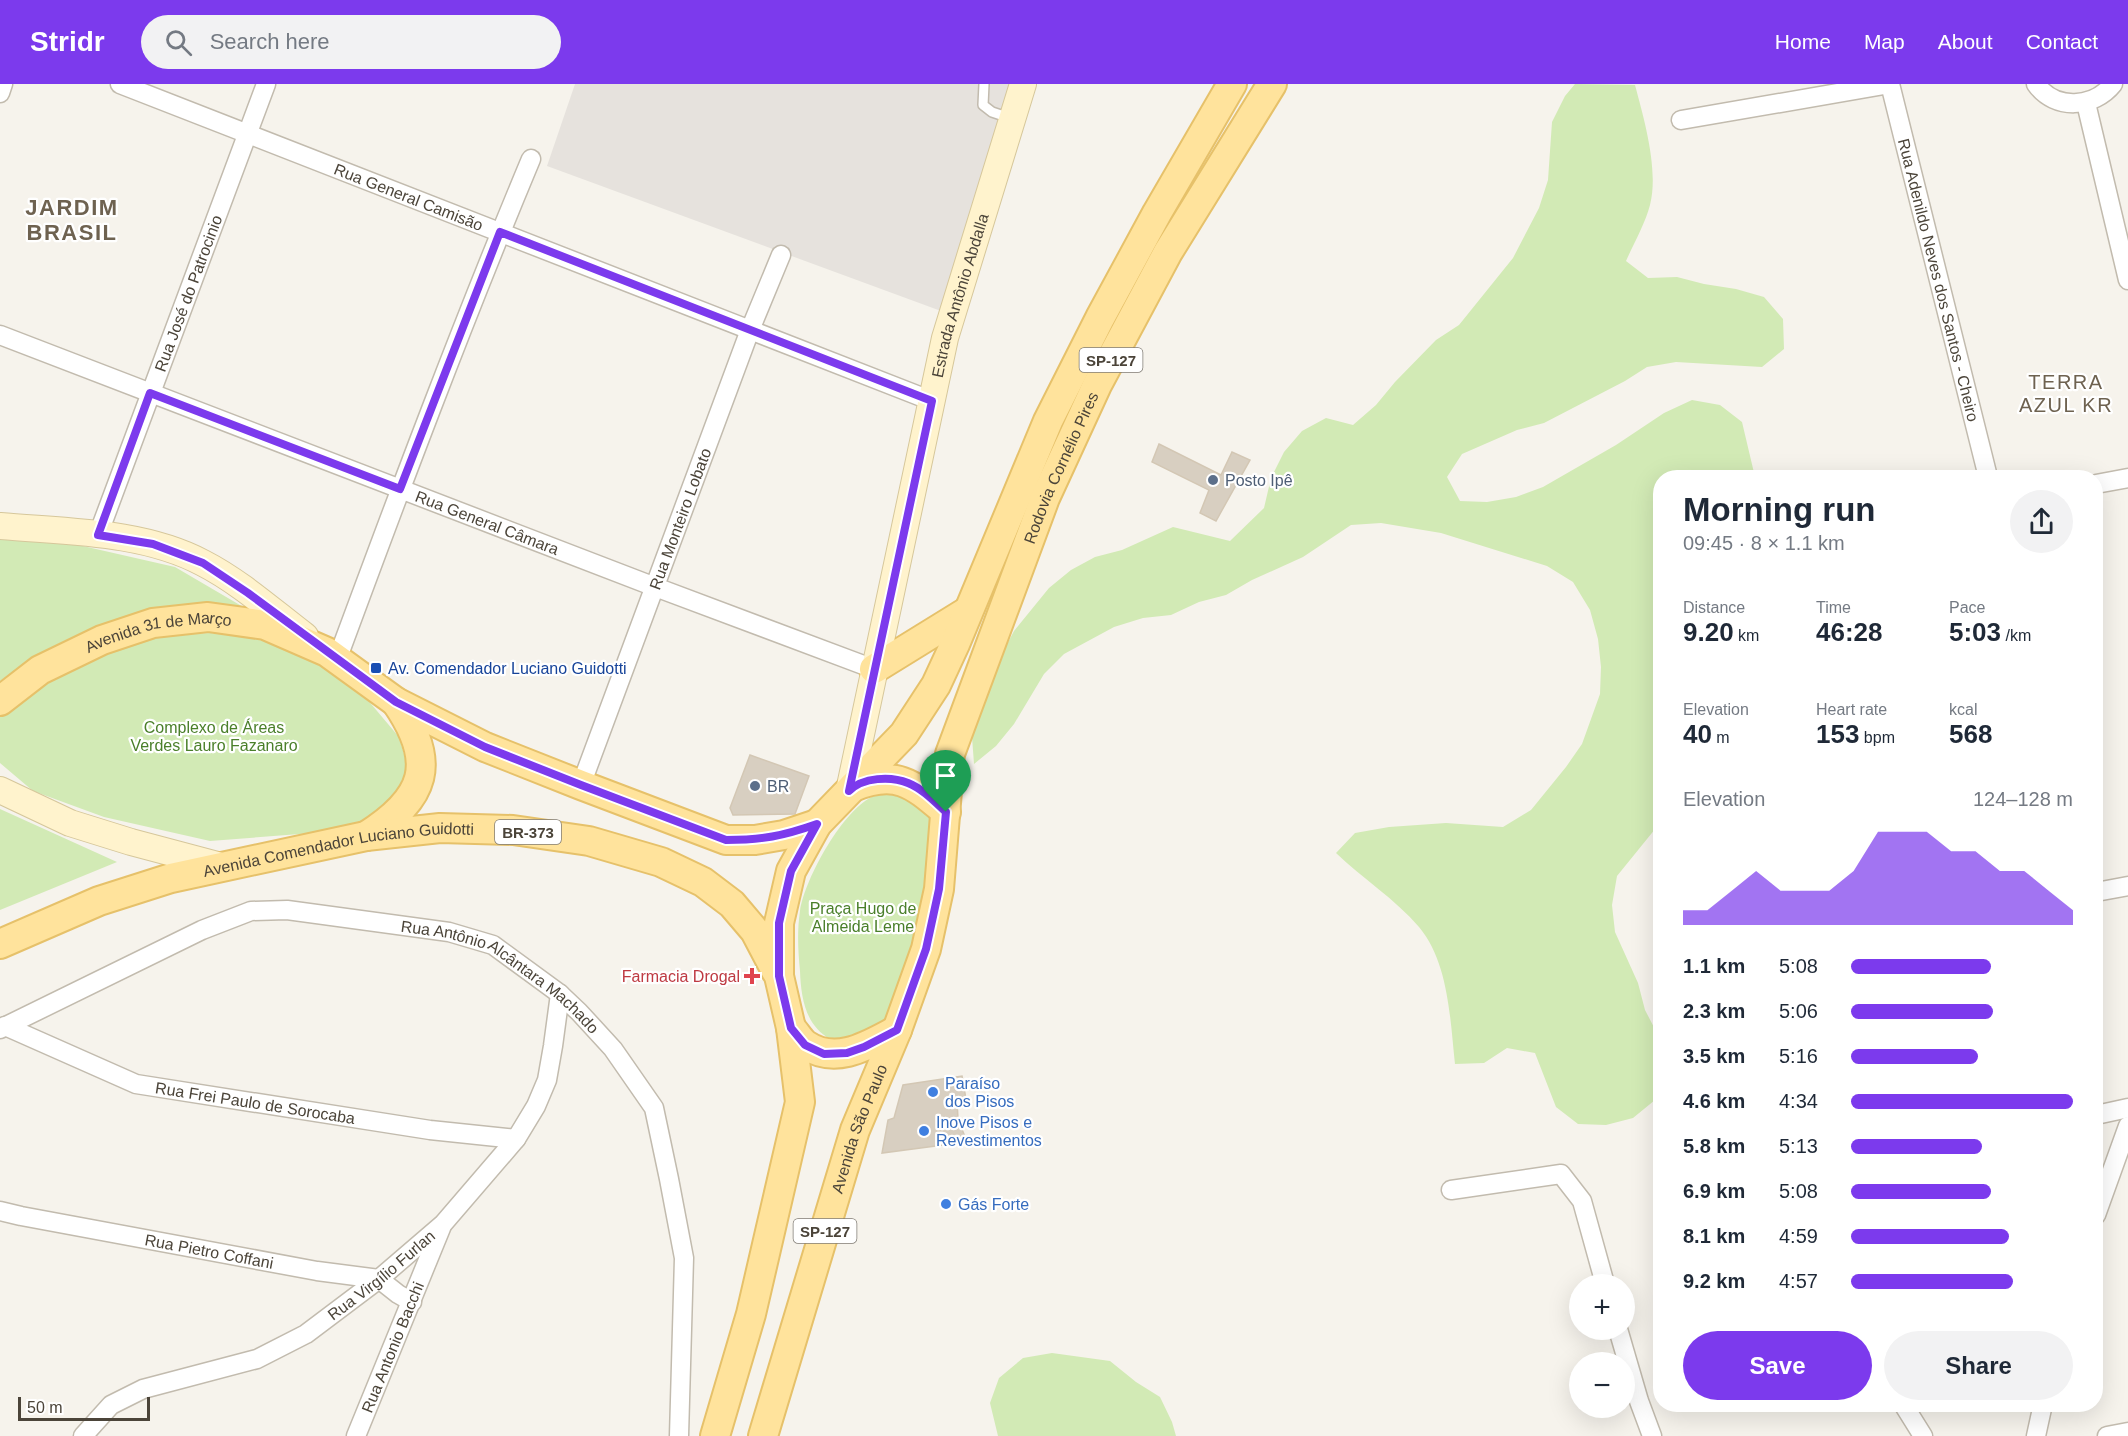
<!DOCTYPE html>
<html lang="en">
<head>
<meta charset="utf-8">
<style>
	:root { --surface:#fff; --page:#f2f2f3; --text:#1f2937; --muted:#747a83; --accent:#7c3aed }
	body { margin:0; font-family:Helvetica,sans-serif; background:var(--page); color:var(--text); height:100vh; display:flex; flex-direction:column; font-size:22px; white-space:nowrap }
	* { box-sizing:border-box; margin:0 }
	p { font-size:20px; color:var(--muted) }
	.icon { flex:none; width:33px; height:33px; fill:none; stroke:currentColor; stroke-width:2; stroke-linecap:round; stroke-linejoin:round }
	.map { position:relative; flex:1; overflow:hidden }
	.details { position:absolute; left:1653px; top:386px; width:450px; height:942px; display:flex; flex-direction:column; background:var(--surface); border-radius:24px; box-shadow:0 6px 24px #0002 }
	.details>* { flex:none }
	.buttons { position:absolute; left:1569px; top:1190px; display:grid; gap:12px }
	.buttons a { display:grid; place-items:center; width:66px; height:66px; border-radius:50%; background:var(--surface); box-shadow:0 6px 24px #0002; font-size:30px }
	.scale { position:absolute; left:18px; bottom:15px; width:132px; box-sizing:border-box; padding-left:6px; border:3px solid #4b4439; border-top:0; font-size:16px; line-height:21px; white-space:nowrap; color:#4b4439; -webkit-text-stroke:4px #fff; paint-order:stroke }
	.pin { position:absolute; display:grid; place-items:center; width:51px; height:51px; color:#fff; margin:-62px -26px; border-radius:50% 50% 50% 0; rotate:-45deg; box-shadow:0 0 6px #0007 }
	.pin .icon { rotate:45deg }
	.round { display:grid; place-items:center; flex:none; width:63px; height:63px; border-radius:32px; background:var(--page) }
	.overview { display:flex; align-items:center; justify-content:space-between; height:102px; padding:0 30px }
	h1 { font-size:33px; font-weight:600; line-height:45px }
	.metrics { display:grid; grid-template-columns:repeat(3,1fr); gap:9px; height:102px; padding:6px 30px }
	.metrics div { display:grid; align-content:center }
	.metrics b { font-size:26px; font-weight:600 }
	.metrics small { font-size:16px; font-weight:400 }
	.metrics p { font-size:16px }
	.chart { height:168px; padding:12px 30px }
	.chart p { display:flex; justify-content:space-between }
	.chart svg { width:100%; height:108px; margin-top:6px; fill:var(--accent); opacity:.7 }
	.primary-button { display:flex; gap:12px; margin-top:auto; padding:12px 30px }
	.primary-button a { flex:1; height:69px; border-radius:36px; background:var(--accent); color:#fff; font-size:24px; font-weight:600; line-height:69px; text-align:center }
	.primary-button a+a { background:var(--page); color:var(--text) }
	ul { padding:0 30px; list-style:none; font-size:20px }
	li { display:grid; grid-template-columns:96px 72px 1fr; align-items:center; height:45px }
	li i { height:15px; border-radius:8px; background:var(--accent) }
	header { display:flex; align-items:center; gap:36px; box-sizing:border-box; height:84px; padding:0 30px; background:var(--accent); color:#fff }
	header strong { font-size:28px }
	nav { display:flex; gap:33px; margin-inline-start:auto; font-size:21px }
	.search { width:420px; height:54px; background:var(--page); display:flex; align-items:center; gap:15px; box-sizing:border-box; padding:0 21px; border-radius:33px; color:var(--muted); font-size:22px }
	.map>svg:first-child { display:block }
	.industrial { fill:#e6e2dd }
	.green { fill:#d2eab5 }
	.building { fill:#d8cfc1; stroke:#d3c7b4; stroke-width:1.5 }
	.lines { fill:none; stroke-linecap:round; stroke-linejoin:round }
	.lane-casing { stroke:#c2bbae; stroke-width:12 }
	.street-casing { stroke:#c2bbae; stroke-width:21 }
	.secondary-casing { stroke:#d6c79b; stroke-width:28 }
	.primary-casing { stroke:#e6c16a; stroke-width:32 }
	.lane { stroke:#fff; stroke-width:9 }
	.street { stroke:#fff; stroke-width:18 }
	.secondary { stroke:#fff3cd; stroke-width:26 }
	.primary { stroke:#ffe39c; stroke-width:28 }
	.route-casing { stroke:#fff; stroke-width:12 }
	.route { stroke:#7c3aed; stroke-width:8 }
	.service-dot { fill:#5c6f8a; stroke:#fff; stroke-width:2 }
	.transit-dot { fill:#1a4fb4; stroke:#fff; stroke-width:2 }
	.health-dot { fill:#e0444e; stroke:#fff; stroke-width:2 }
	.shop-dot { fill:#3f7fe0; stroke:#fff; stroke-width:2 }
	.labels { text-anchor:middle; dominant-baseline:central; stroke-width:4.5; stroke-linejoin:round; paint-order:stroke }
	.shield { fill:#fff; stroke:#817c74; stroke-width:1.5 }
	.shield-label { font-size:15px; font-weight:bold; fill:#4b4439 }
	.street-label { font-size:16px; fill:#4b4439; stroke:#fff }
	.service-label { font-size:16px; fill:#4e5e75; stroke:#fff; text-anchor:start }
	.transit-label { font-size:16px; fill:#164399; stroke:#fff; text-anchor:start }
	.park-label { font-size:16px; fill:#4a7f2a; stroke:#fff }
	.health-label { font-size:16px; fill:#be3a42; stroke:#fff; text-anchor:end }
	.shop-label { font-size:16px; fill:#366cbe; stroke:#fff; text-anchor:start }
	.quarter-label { font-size:20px; letter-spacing:1.5px; fill:#6e6250; stroke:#fff }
	.district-label { font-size:22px; font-weight:bold; letter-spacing:1.5px; fill:#6e6250; stroke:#fff }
</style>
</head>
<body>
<header>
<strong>Stridr</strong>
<div class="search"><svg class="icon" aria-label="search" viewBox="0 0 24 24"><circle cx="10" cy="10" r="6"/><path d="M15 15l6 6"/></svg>Search here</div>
<nav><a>Home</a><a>Map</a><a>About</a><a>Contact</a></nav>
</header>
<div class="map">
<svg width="2128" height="1352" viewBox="0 0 2128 1352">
	<rect width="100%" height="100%" fill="#f6f3ec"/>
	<path class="industrial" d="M575,0H1012L941,227L547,82Z"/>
	<path class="green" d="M1575,0L1635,1C1644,35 1659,86 1650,121C1645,140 1634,159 1626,177L1648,194L1677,193L1704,200L1736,205L1764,213L1783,235L1784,265L1762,283L1676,278L1647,283L1625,297L1544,339L1517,346L1462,370L1447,393L1460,417L1487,418L1516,413L1543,403L1616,361L1664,329L1692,316L1720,321L1742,338L1755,393H1660V739L1617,792L1612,821L1615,848L1638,899L1645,926L1658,951L1660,977V1009L1655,1016L1633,1034L1606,1041L1578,1040L1556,1023L1535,969L1507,964L1484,979L1455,980C1450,935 1449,879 1419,843C1395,815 1362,794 1336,769L1355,749L1389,743L1446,739L1503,743L1531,726L1566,683L1582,660L1600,610L1601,583L1598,555L1590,526L1573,498L1547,482L1441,449L1381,439L1351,441L1303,473L1252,496L1226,511L1199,518L1171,531L1143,534L1114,543L1064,570L1044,590L1014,640L996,662L974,680L972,653L986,600L1014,547L1049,504L1071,486L1095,473L1122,466L1173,443L1230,457L1264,424L1271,394L1284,368L1302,347L1326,334L1353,341L1376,321L1395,298L1436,256L1459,241L1513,174L1539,124L1548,96L1552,38L1565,12Z
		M0,455L74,460L175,483L245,524C216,524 186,522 157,526C100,533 46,565 0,597Z
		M210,549L262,552L320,580L361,608L399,653L407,680V699L394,724L352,746L210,757L104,733L33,707L0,679V631L57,588L115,561L163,551Z
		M894,707L930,725L938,749L922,850L888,932L880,946L866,957C856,957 838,960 830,955C805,941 801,913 800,887C798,867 797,847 800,827C805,794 844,723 876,711C881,709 888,708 894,707Z
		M0,725L117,778L0,826Z
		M1052,1269L1110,1277L1136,1298L1160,1313L1172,1338L1176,1352H998L990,1319L999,1294L1023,1274Z"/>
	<path class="building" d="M1159,360L1221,391L1232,368L1250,376L1216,437L1200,429L1209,406L1152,378Z
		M750,671L809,692L795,730L733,731L730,724Z
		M962,992L966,1015L957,1016L958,1035L967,1058L882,1069L888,1036L894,1034L903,1001Z"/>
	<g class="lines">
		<defs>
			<path id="lane" d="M984,0L983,21L992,28L1010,34"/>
			<g id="street">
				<path id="s1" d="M120,0L932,317"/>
				<path id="s2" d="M1890,0L1988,393"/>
				<path d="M2036,0C2055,27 2094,24 2113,0"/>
				<path d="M0,9L3,0"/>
				<path d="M2086,19L2128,196"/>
				<path d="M1681,36L1890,0"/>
				<path id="s3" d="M0,251L650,501L874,585"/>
				<path d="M2096,400L2128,394"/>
				<path id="s4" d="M98,451L266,0"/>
				<path d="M337,576C399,408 462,240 531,75"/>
				<path id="s5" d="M581,701L750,246L781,171"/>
				<path d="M2096,808L2128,802"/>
				<path id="s6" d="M5,942L136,1000L430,1046L516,1055"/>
				<path id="s7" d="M0,945L202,846L251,827L287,826L449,848L493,861L560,910L579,928L613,965L654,1024L669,1095L684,1174L679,1352"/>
				<path d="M2096,1031L2128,1024"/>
				<path d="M1451,1106L1561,1090L1582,1117L1605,1200"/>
				<path id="s8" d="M0,1127L21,1132L317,1187L379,1195L398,1210L412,1218"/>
				<path d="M2096,1131L2128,1042"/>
				<path d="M1618,1245L1639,1317L1652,1352"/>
				<path d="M1903,1320L1923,1352"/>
				<path id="s9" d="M83,1352L111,1321L143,1305L257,1275L306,1250L379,1195L443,1140L516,1055L536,1022L547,996L553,962L560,910"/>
				<path id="s10" d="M356,1352L441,1144"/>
				<path d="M2036,1352L2043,1320"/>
				<path d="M2107,1352L2128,1348"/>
			</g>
			<g id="secondary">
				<path d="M0,442C67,448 143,447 203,479C240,498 272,527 305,552"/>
				<path d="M0,706L70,739L131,758L225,783"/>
				<path id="s11" d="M849,707L945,254L1023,0"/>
			</g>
			<g id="primary">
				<path d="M874,585L968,527"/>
				<path id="s12" d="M0,617L40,586L102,556L153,539L208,533L265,541L327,568L396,618L485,663L581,701L726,756H755L784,751L817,740"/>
				<path d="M853,703C897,685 913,700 946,728"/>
				<path d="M366,752C426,714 438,679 396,618"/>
				<path id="s13" d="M0,860L99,817L171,794L366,752L440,744L513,746L589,757L661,778L703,798L732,820L755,847L776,887"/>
				<path d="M791,944C796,949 800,957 806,961C837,982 870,960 897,946"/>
				<path d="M715,1352L751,1230L800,1018L791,944L779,892V839L791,787L817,740L904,650L936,601L955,560L1048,337L1100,234L1157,129L1232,0"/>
				<path id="s14" d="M763,1352L855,1046L897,946L926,865L939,805L950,670L1045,414L1097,301L1168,168L1272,0"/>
			</g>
		</defs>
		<use href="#lane" class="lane-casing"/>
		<use href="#street" class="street-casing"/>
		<use href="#secondary" class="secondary-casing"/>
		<use href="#primary" class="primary-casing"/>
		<use href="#lane" class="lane"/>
		<use href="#street" class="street"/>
		<use href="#secondary" class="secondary"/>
		<use href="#primary" class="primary"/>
	</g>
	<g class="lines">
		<defs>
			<path id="route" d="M500,148L932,317L849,707C863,693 891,692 908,699C923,705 935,718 946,728L939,805L926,865L897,946L864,963L847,969L824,970L805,961L791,944L779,892V839L791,787L817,740C783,752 762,756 726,756L581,701L485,663L396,618L248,509L203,479L153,460L98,451L150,309L400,405Z"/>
		</defs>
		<use href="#route" class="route-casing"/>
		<use href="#route" class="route"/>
	</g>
	<g class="service-dot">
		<circle cx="1213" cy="396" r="6"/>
		<circle cx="755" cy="702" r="6"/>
	</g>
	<rect class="transit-dot" x="370" y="578" width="12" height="12" rx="3"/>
	<path class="health-dot" d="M749 883h6v6h6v6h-6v6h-6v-6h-6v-6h6z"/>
	<g class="shop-dot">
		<circle cx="933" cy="1008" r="6"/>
		<circle cx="924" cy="1047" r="6"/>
		<circle cx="946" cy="1120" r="6"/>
	</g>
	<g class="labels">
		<g class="shield">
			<rect x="1079.5" y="264" width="63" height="24" rx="4.5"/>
			<rect x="495" y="736" width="66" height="24" rx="4.5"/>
			<rect x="793.5" y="1135" width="63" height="24" rx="4.5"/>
		</g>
		<g class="shield-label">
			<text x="1111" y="276">SP-127</text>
			<text x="528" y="748">BR-373</text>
			<text x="825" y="1147">SP-127</text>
		</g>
		<g class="street-label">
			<text stroke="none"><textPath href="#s1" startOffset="310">Rua General Camisão</textPath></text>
			<text stroke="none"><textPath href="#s2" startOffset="202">Rua Adenildo Neves dos Santos - Cheiro</textPath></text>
			<text stroke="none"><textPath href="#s4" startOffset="258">Rua José do Patrocinio</textPath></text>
			<text stroke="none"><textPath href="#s11" startOffset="508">Estrada Antônio Abdalla</textPath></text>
			<text stroke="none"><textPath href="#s14" startOffset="1018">Rodovia Cornélio Pires</textPath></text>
			<text stroke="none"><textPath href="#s5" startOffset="284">Rua Monteiro Lobato</textPath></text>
			<text stroke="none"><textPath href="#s3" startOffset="522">Rua General Câmara</textPath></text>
			<text stroke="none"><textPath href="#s12" startOffset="177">Avenida 31 de Março</textPath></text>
			<text stroke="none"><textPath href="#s13" startOffset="354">Avenida Comendador Luciano Guidotti</textPath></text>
			<text stroke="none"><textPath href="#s7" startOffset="543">Rua Antônio Alcântara Machado</textPath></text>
			<text stroke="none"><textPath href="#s6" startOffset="264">Rua Frei Paulo de Sorocaba</textPath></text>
			<text stroke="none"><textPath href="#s14" startOffset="322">Avenida São Paulo</textPath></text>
			<text stroke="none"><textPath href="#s8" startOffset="213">Rua Pietro Coffani</textPath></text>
			<text stroke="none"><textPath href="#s9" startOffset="346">Rua Virgílio Furlan</textPath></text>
			<text stroke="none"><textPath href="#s10" startOffset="96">Rua Antonio Bacchi</textPath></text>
		</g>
		<g class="service-label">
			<text x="1225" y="396">Posto Ipê</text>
			<text x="767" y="702">BR</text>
		</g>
		<g class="transit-label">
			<text x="388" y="584">Av. Comendador Luciano Guidotti</text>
		</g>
		<g class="park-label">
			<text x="214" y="643">Complexo de Áreas<tspan x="214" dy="18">Verdes Lauro Fazanaro</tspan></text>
			<text x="863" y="824">Praça Hugo de<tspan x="863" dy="18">Almeida Leme</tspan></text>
		</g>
		<g class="health-label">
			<text x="740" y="892">Farmacia Drogal</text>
		</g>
		<g class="shop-label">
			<text x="945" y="999">Paraíso<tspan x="945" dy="18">dos Pisos</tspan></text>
			<text x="936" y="1038">Inove Pisos e<tspan x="936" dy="18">Revestimentos</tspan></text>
			<text x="958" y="1120">Gás Forte</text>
		</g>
		<g class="quarter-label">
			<text x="2066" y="298">TERRA<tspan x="2066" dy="23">AZUL KR</tspan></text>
		</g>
		<g class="district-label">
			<text x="72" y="123">JARDIM<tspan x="72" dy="25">BRASIL</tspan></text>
		</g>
	</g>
</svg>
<div class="buttons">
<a>+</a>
<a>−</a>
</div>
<div class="scale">50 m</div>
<div class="pin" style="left:946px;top:728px;background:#1e9e55"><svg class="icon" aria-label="arrive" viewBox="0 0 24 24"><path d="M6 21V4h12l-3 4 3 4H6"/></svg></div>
<section class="details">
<div class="overview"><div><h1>Morning run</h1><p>09:45 · 8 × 1.1 km</p></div><a class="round"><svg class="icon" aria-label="share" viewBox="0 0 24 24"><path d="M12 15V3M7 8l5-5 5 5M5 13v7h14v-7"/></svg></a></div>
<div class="metrics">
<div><p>Distance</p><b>9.20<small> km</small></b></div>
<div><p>Time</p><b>46:28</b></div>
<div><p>Pace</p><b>5:03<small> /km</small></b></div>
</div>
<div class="metrics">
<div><p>Elevation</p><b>40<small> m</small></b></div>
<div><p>Heart rate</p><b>153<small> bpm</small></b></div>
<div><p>kcal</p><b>568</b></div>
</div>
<div class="chart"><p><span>Elevation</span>124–128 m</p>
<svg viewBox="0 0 160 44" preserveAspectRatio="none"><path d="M0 44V38L10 38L20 30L30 22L40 30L50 30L60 30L70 22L80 6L90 6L100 6L110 14L120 14L130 22L140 22L150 30L160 38V44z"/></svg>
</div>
<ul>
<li><b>1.1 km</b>5:08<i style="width:63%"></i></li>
<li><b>2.3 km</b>5:06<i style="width:64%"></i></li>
<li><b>3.5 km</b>5:16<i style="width:57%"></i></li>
<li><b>4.6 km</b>4:34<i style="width:100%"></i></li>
<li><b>5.8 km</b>5:13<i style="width:59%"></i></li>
<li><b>6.9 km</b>5:08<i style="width:63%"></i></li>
<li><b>8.1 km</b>4:59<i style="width:71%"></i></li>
<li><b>9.2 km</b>4:57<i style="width:73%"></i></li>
</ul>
<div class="primary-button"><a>Save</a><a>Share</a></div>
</section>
</div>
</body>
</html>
